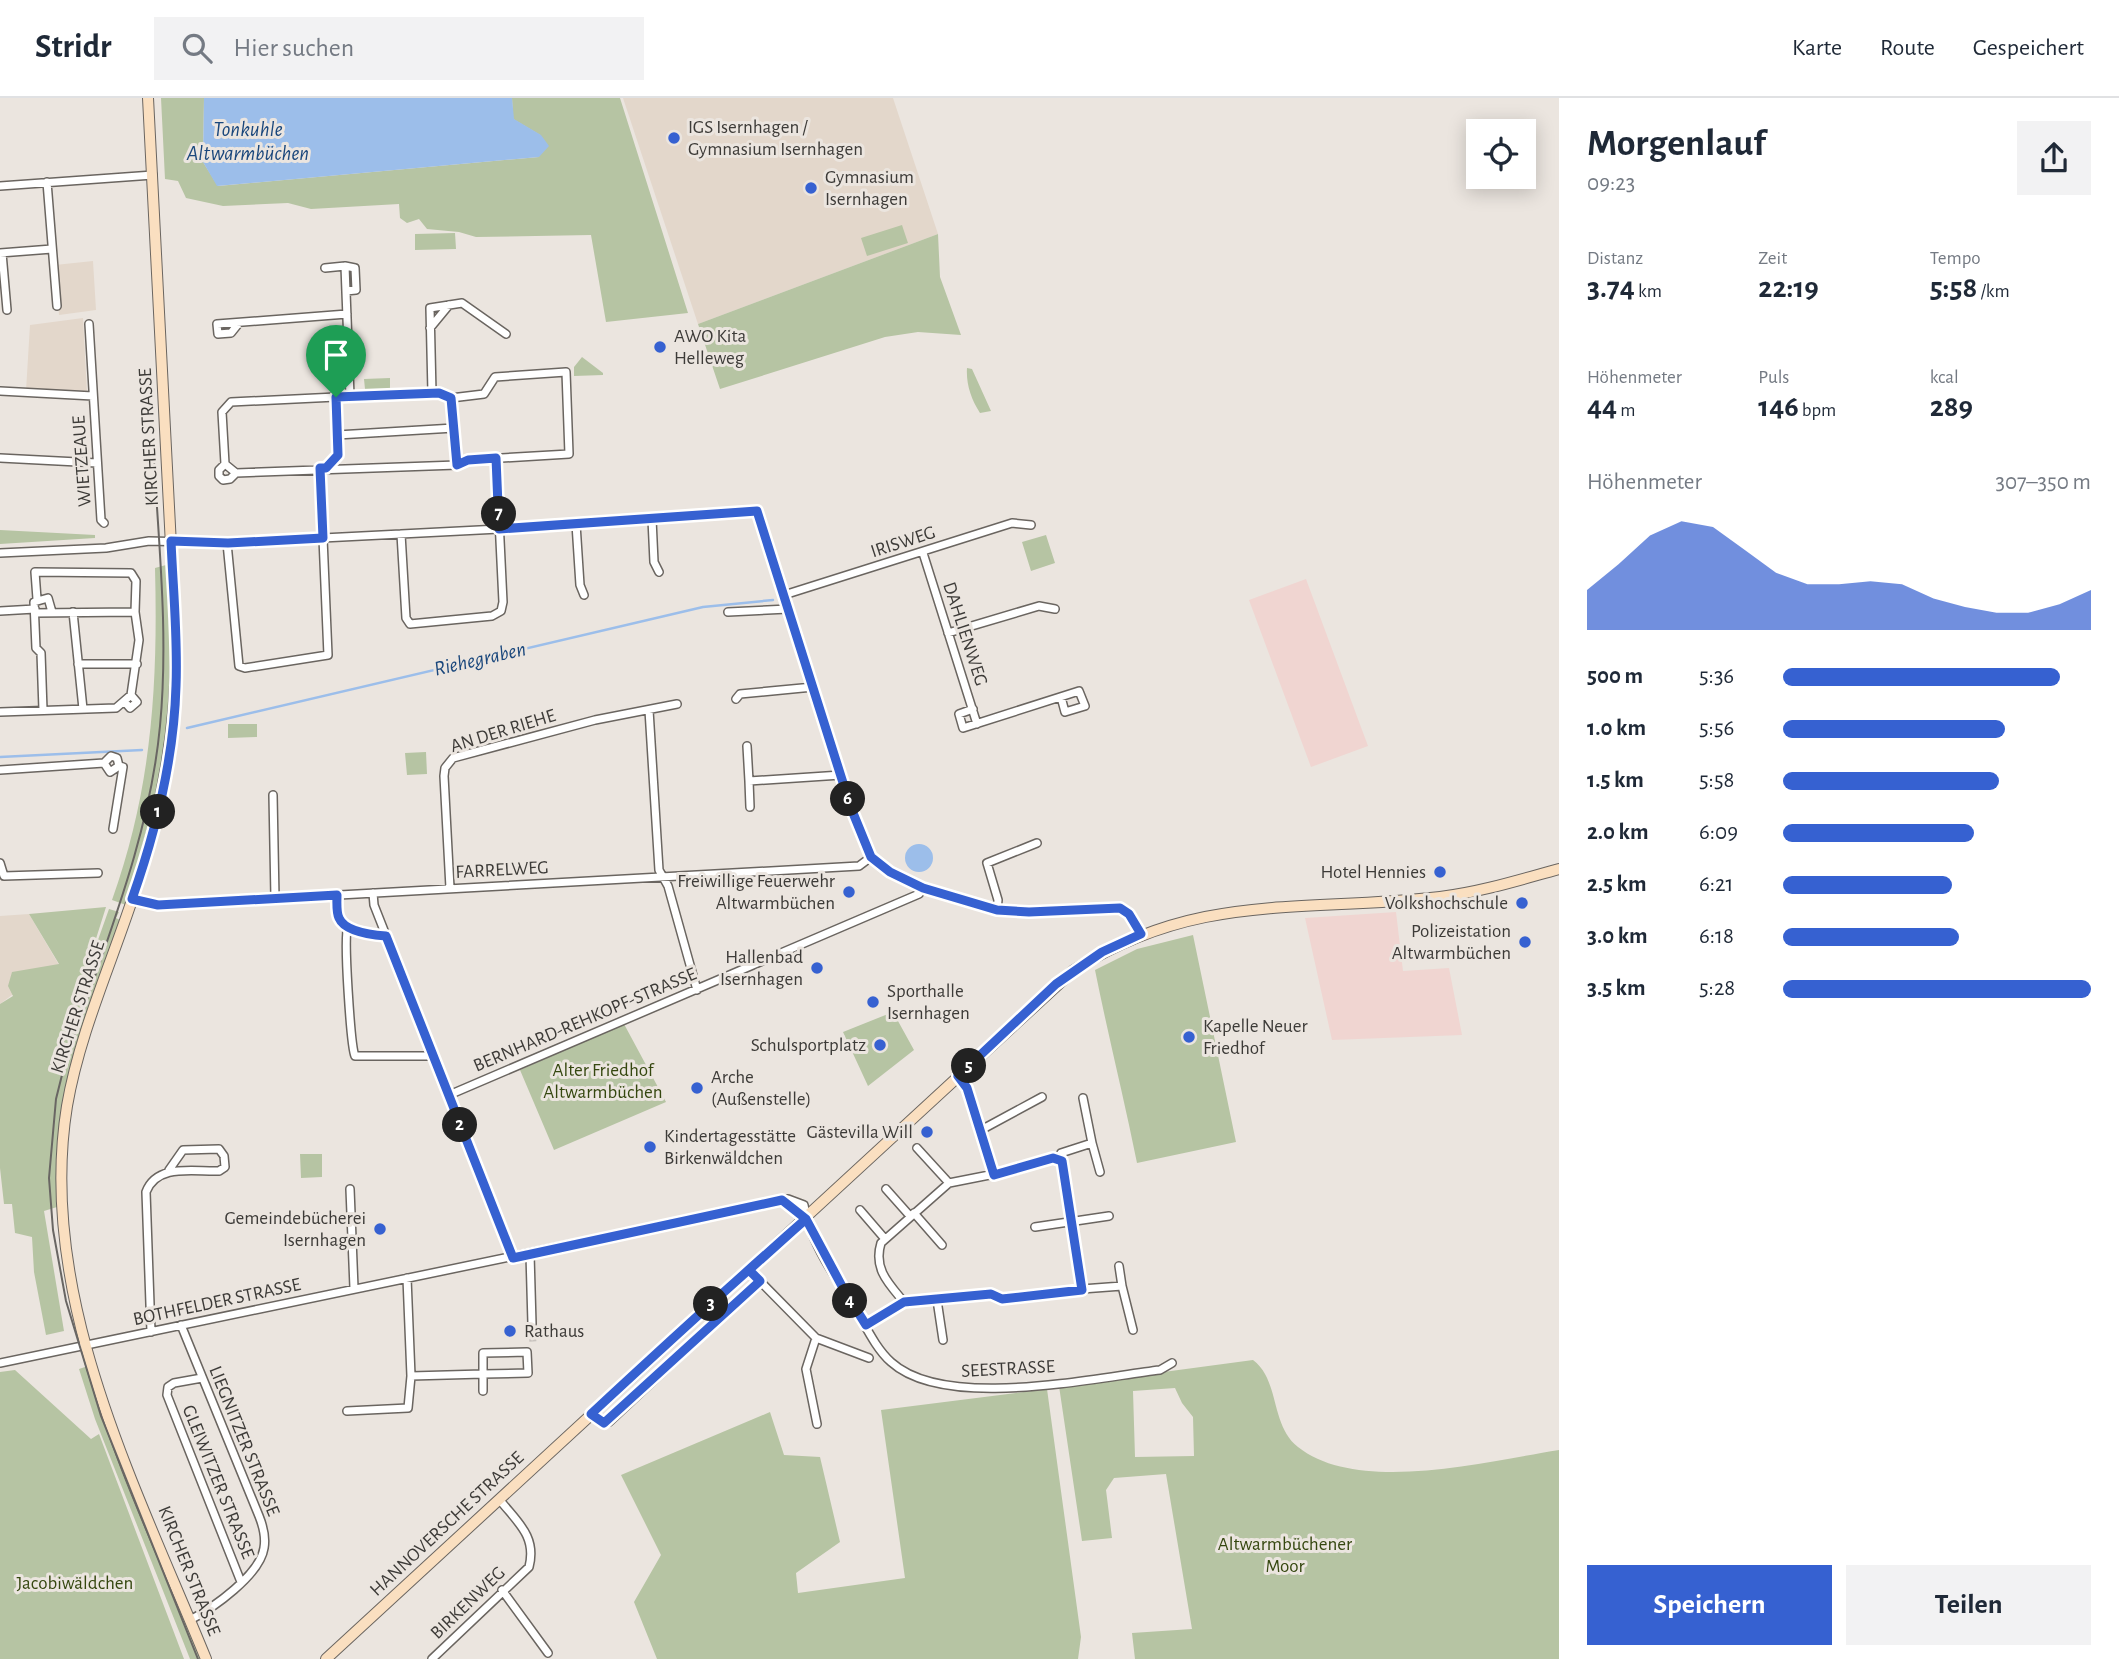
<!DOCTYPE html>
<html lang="de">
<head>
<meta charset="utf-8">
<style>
	:root { --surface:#fff; --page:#f2f2f3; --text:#1f2937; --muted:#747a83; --line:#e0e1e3; --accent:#3661d1 }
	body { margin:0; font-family:"Alegreya Sans",sans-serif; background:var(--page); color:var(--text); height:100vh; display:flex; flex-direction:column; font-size:26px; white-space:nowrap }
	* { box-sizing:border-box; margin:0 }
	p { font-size:23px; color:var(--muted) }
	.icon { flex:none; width:38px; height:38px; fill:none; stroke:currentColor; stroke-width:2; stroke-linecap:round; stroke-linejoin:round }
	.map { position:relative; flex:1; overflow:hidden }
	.panel { display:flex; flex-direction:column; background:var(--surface); width:560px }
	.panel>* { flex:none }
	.tools { position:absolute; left:1466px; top:21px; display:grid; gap:14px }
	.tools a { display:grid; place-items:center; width:70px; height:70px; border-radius:0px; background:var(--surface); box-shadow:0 4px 18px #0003; font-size:35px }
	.pin { position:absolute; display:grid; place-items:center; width:60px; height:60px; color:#fff; margin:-72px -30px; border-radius:50% 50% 50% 0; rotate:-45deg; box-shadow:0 0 7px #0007 }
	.pin .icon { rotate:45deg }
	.km { position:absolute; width:35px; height:35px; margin:-18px; border-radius:50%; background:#222; color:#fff; font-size:19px; line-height:35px; text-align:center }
	.round { display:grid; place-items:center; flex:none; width:74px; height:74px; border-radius:0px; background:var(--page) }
	.head { display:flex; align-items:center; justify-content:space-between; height:119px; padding:0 28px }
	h1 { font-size:38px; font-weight:700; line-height:52px }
	.stats { display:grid; grid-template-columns:repeat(3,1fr); gap:10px; height:119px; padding:7px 28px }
	.stats div { display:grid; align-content:center }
	.stats b { font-size:30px; font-weight:700 }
	.stats small { font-size:19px; font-weight:400 }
	.stats p { font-size:19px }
	.chart { height:196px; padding:14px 28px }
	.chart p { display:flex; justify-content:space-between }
	.chart svg { width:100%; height:126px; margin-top:7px; fill:var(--accent); opacity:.7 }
	.button { display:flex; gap:14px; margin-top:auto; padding:14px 28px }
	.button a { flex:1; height:80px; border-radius:0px; background:var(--accent); color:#fff; font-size:28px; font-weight:700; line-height:80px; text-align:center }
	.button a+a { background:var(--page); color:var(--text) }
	ul { padding:0 28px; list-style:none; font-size:23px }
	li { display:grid; grid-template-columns:112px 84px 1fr; align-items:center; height:52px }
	li i { height:18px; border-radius:9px; background:var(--accent) }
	header { display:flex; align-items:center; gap:42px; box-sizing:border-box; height:98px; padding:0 35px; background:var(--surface); border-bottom:2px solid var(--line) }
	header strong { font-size:33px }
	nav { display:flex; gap:38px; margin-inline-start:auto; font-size:24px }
	.search { width:490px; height:63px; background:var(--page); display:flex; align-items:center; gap:18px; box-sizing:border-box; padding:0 24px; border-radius:0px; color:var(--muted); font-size:26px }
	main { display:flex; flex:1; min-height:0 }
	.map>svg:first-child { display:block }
	.commercial { fill:#f0d5d1 }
	.built { fill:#e3d7cb }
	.green { fill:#b6c4a3; fill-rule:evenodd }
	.water { fill:#9cbeea }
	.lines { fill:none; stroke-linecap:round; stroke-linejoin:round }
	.stream { stroke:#9cbeea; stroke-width:2.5 }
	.street-tunnel { stroke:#c8c3be; stroke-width:7; stroke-dasharray:7 3.5; stroke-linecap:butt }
	.street-casing { stroke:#6a6560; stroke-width:10 }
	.secondary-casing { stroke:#6a6560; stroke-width:12 }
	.street { stroke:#fff; stroke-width:7 }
	.secondary { stroke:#fadfc0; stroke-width:10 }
	.tram { stroke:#696663; stroke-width:2 }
	.route-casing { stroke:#fff; stroke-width:14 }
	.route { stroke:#3661d1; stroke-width:9 }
	.poi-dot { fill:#3661d1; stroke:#ebe5df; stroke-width:2.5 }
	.labels { text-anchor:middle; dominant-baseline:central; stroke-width:6; stroke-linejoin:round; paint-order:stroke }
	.poi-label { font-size:19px; fill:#3d3b38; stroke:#ebe5df; text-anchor:start }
	.street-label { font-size:19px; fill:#3d3b38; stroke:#ebe5df }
	.park-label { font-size:19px; fill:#35470f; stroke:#ebe5df }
	.water-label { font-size:21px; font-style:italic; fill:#1a477c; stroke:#ebe5df }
</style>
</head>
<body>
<header>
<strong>Stridr</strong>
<div class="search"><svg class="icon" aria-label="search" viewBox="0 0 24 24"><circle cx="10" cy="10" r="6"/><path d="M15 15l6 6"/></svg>Hier suchen</div>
<nav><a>Karte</a><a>Route</a><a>Gespeichert</a></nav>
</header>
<main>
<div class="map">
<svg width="1559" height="1561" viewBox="0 0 1559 1561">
	<rect width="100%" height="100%" fill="#ebe5df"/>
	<path class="commercial" d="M1306,481L1368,648L1311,669L1249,502Z
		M1396,814L1403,873L1449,870L1462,937L1332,942L1305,820Z"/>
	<path class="built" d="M623,0H893L938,136L698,226Z
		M93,163L96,212L59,217L55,167Z
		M83,220L87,295L26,293L30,227Z
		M29,816L59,867L48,870L0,906V818Z"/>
	<path class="green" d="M161,0H204L203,64L218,88L539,59L540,37L513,21L512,0H620L688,215L606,224L591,137L476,139L459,134L427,131L419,121L407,125L400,120L399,106L311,111L288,105L223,108L186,100L178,83L165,81Z
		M902,127L908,145L867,158L861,140Z
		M455,135L456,151L415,152V136Z
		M938,136L940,179L961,237L918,234L885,239L720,291L698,226Z
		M582,259L603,275V277L574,278V269Z
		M967,270L972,271L991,313L980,315C971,301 966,286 967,270Z
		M390,280V290L382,296H371L365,291L364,281Z
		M0,432L95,437V440L0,446Z
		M1046,437L1055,465L1031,473L1022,444Z
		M166,467C168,505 172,543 172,581C172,658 150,734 126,807L112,802C152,690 158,587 155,470Z
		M228,626H257V639L228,640Z
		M426,654L427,676L407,677L405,655Z
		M106,809L77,901L109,811L119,814L116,820L120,822C89,916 53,1008 57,1109L44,1113L64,1233L46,1237L34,1174L32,1139L15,1135L12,1106H4L0,1070V906L13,898L8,888L12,874L59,866L29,816Z
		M1193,837L1236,1044L1137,1065C1124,1000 1108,937 1095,872L1137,851Z
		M893,914L914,952L868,988L843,934Z
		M624,926L666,1004L554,1052L520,972Z
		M300,1056H322V1079L301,1080Z
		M1253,1262C1280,1282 1270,1327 1298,1349C1358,1397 1489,1363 1559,1352V1561H1135L1132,1535L1192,1531L1166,1376L1114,1380L1106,1392L1112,1440L1082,1443L1059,1288ZM1175,1290L1182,1305L1193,1319L1194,1358L1135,1359L1133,1293Z
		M88,1268L102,1315L200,1561H190L95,1321L79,1271Z
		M15,1272L91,1341L99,1336L184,1561H0V1274Z
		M1047,1291L1081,1539L1078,1561H657L634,1504L661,1457L621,1377L770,1314L784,1357L820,1359L840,1444L796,1475L798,1495L905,1480L881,1312Z"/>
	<path class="water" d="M204,0H512L514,21L541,37L549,48L539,59L217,88L203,64Z
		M905 760a14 14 0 1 1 28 0a14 14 0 1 1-28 0Z"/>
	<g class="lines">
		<path class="stream" d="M187,630L703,509L773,502
			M0,659L142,652"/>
		<path class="street-tunnel" d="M532,1226L533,1246"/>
		<defs>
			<path id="street" d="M47,84L57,208
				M0,88L153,77
				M0,155L52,151
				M2,155L7,212
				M345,168L355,170L356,192L346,193
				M325,170L345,168L350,298
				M239,225L231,235L218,236L217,226L347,216
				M89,226L101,422L104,425
				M430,230L449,207
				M0,293L93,298
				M432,295L430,210L462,205L506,236
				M451,300L457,367
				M337,337L454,330
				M0,360L97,365
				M225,366L219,372V378L223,382L230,381L236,375
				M326,370L338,357L336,299L439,295L451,300L484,296L495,279L566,274L569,356L468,362L457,367L236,375L225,366L222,314L231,304L336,299
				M652,421L654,464L659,474
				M576,426L580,487L584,497
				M401,436L406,520L410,526L492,518L501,513L503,504L496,360
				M227,445L239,568L245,570L328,557L320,370
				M0,455L106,450L149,443L227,445L499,431L757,413L851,711L871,759L890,774L923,790L997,812L1029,814L1120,810L1129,816L1141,836
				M923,455L977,626
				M784,497L1012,425L1031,427
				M37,501L35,474L131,475L136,483L135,514
				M0,513L35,511
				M73,514L83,611
				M728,514L788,511
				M35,515L135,514L139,542L131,597
				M948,535L1039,508L1055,511
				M78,566H137
				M736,601L740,596L813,589
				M973,611L959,616L963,630L1079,593L1085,608L1065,614L1061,599
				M43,612L41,555L36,550L34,504L48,500L52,514
				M649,612L659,772L668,788L697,892
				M0,614L116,610L131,597L137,604L130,610L124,603
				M747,648L749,683L841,677
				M0,672L104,665L111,658L117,660L119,668L110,674L104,665
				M749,683L750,709
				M273,697L275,800
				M113,731L123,669L119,668
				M0,765L4,778L98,775
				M450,790L444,678L445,670L453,660L595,622L677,606
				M373,795L374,807L513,1160
				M337,797C337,803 336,814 339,820C345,833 373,837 386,838
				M132,801L158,807L859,768L871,759
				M997,812L998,802L987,765L1037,745
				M348,828C343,838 351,949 355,958H433
				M958,978L967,990L994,1077
				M449,997L919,796L923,790
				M1083,1000L1092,1045
				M981,1032L1042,999
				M917,1050L949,1085
				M1058,1060L1061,1055L1092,1045L1100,1074
				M350,1091L354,1190
				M886,1091L910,1118
				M782,1102L806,1120
				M860,1112L885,1141
				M914,1115L942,1147
				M1035,1129L1109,1118
				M530,1156L532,1226
				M749,1172L816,1240L869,1260
				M1122,1188L1133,1232
				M1082,1191L1122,1188L1119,1168
				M937,1202L943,1242
				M181,1227L259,1418C263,1428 266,1439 264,1450C260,1477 213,1510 190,1522
				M866,1227L904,1204L991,1196L1002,1201L1082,1191L1062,1063L1053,1060L1020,1071L949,1085L881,1145C873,1171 889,1186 904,1204
				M151,1234L146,1094C157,1065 194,1074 219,1073L225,1069L224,1058L219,1051L183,1052L169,1072
				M816,1240L806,1271L817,1326
				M527,1254L528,1275L483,1276V1255Z
				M0,1265L788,1101L804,1107C808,1139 833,1176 850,1202C863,1222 874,1249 891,1264C945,1313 1092,1280 1160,1272L1172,1265
				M411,1278L483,1276V1293
				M202,1280L174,1285L168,1289L167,1297L241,1484
				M347,1313L408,1310L411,1278L407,1180
				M591,1316L604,1325L609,1324L760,1183
				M502,1492L548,1555
				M432,1561L529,1469C537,1438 517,1424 499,1401"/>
			<path id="secondary" d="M148,0L176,545C177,630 162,710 136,790C113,862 80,933 67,1008C36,1198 136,1389 206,1561
				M326,1561L1074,872C1199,793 1302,815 1440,799C1481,794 1519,782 1559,771"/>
		</defs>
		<use href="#street" class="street-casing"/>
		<use href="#secondary" class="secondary-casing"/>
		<use href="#street" class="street"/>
		<use href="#secondary" class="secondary"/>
		<path class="tram" d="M153,346C158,440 169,534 160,628C149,746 100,857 64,969L56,1001L49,1080L53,1132L66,1203L101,1318L198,1561"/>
	</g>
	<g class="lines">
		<defs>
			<path id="route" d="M336,299L338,357L326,370H320L323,440L228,445L171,443C173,491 178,540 176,588C174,660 156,733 132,801L158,807L337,797C337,803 336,814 339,820C345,834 373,837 386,838L513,1160L782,1102L806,1121C733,1185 662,1250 591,1316L604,1325L760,1183L749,1172L806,1121L844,1192L866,1227L904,1204L991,1196L1002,1201L1082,1192L1062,1063L1053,1060L994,1077L967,990L958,978L1056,886L1102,854L1141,836L1129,816L1120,810L1029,814L997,812L923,790L890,774L871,759L851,710L757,413L499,431L496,360L468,362L457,367L451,300L439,295L336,299"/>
		</defs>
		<use href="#route" class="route-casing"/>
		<use href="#route" class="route"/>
	</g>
	<g class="poi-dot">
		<circle cx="674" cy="40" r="7"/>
		<circle cx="811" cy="90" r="7"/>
		<circle cx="660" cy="249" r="7"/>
		<circle cx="1440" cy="774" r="7"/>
		<circle cx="849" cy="794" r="7"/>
		<circle cx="1522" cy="805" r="7"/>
		<circle cx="1525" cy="844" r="7"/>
		<circle cx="817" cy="870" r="7"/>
		<circle cx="873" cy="904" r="7"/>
		<circle cx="1189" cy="939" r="7"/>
		<circle cx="880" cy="947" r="7"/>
		<circle cx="697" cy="990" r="7"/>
		<circle cx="927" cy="1034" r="7"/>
		<circle cx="650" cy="1049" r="7"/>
		<circle cx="380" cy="1131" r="7"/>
		<circle cx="510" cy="1233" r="7"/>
	</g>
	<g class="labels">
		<g class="poi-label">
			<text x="688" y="29">IGS Isernhagen /<tspan x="688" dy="22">Gymnasium Isernhagen</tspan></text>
			<text x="825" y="79">Gymnasium<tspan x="825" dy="22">Isernhagen</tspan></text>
			<text x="674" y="238">AWO Kita<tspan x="674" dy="22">Helleweg</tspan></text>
			<text x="1426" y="774" text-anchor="end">Hotel Hennies</text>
			<text x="835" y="783" text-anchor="end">Freiwillige Feuerwehr<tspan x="835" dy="22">Altwarmbüchen</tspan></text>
			<text x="1508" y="805" text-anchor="end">Volkshochschule</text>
			<text x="1511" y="833" text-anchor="end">Polizeistation<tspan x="1511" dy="22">Altwarmbüchen</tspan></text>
			<text x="803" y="859" text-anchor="end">Hallenbad<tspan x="803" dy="22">Isernhagen</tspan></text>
			<text x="887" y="893">Sporthalle<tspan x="887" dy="22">Isernhagen</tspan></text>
			<text x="1203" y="928">Kapelle Neuer<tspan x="1203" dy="22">Friedhof</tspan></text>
			<text x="866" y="947" text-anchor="end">Schulsportplatz</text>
			<text x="711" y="979">Arche<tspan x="711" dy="22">(Außenstelle)</tspan></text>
			<text x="913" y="1034" text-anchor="end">Gästevilla Will</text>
			<text x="664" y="1038">Kindertagesstätte<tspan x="664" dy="22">Birkenwäldchen</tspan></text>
			<text x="366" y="1120" text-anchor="end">Gemeindebücherei<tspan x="366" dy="22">Isernhagen</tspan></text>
			<text x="524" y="1233">Rathaus</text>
		</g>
		<g class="street-label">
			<text transform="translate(149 339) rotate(-93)">KIRCHER STRASSE</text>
			<text transform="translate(82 363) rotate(-94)">WIETZEAUE</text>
			<text transform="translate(903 444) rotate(-18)">IRISWEG</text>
			<text transform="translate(965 536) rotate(72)">DAHLIENWEG</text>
			<text transform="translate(503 633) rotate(-17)">AN DER RIEHE</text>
			<text transform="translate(502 772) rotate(-3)">FARRELWEG</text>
			<text transform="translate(78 909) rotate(-72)">KIRCHER STRASSE</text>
			<text transform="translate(585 922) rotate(-23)">BERNHARD-REHKOPF-STRASSE</text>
			<text transform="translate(217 1204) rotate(-12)">BOTHFELDER STRASSE</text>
			<text transform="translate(1008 1271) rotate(-3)">SEESTRASSE</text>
			<text transform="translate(244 1343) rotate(68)">LIEGNITZER STRASSE</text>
			<text transform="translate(218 1384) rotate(68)">GLEIWITZER STRASSE</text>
			<text transform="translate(447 1426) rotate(-43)">HANNOVERSCHE STRASSE</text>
			<text transform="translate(189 1473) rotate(68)">KIRCHER STRASSE</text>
			<text transform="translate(468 1505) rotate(-44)">BIRKENWEG</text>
		</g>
		<g class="park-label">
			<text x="603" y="972">Alter Friedhof<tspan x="603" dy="22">Altwarmbüchen</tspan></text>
			<text x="1285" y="1446">Altwarmbüchener<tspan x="1285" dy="22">Moor</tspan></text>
			<text x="75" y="1485">Jacobiwäldchen</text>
		</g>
		<g class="water-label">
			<text x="248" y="31">Tonkuhle<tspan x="248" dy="24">Altwarmbüchen</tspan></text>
			<text transform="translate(480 561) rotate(-13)">Riehegraben</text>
		</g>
	</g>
</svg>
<div class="tools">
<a><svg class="icon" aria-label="locate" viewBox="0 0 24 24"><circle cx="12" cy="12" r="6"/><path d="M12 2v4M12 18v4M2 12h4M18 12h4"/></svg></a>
</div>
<div class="pin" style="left:336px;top:299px;background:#1e9e55"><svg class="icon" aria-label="arrive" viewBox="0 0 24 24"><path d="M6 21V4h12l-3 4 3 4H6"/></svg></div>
<b class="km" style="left:158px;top:714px">1</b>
<b class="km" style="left:460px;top:1027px">2</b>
<b class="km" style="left:711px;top:1206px">3</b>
<b class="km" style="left:850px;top:1203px">4</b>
<b class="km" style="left:969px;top:968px">5</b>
<b class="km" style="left:848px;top:701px">6</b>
<b class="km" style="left:499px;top:416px">7</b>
</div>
<section class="panel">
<div class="head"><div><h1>Morgenlauf</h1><p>09:23</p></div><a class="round"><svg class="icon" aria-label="share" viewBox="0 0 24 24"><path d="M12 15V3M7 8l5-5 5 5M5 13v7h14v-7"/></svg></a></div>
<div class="stats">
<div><p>Distanz</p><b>3.74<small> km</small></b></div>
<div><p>Zeit</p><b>22:19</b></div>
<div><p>Tempo</p><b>5:58<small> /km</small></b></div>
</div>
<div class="stats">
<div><p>Höhenmeter</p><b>44<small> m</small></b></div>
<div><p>Puls</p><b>146<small> bpm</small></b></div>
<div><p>kcal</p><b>289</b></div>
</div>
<div class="chart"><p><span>Höhenmeter</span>307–350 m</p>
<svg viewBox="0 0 160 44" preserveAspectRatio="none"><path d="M0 44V30L10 21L20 11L30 6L40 8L50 16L60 24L70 28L80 28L90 27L100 28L110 33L120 36L130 38L140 38L150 35L160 30V44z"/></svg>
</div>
<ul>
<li><b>500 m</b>5:36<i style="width:90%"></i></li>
<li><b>1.0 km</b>5:56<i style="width:72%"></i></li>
<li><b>1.5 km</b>5:58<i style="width:70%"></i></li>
<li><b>2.0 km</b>6:09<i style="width:62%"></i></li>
<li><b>2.5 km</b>6:21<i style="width:55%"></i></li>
<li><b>3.0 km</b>6:18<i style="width:57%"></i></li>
<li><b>3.5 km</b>5:28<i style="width:100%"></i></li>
</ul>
<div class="button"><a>Speichern</a><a>Teilen</a></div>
</section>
</main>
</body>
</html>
